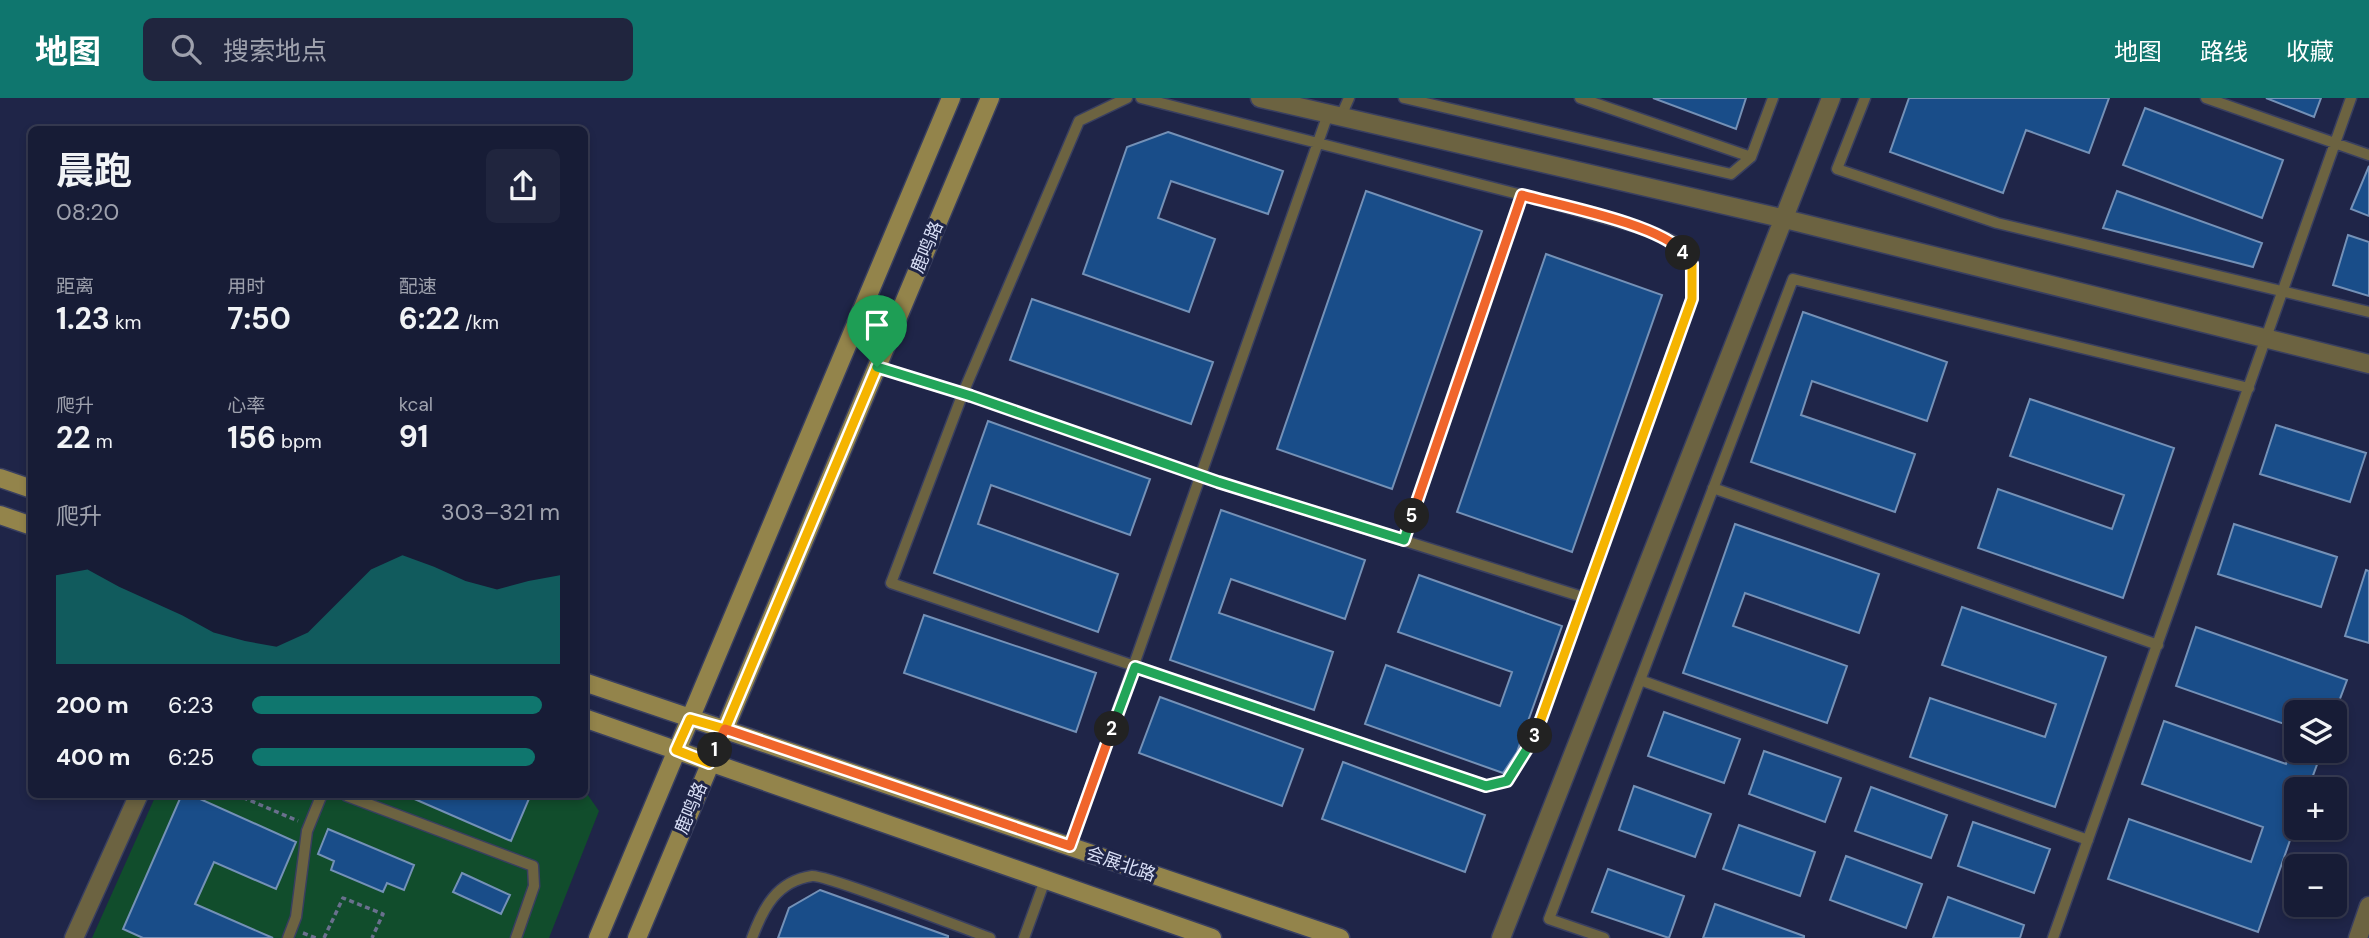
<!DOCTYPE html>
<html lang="zh">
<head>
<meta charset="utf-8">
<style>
	:root { --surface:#171c36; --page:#20253e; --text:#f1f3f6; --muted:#9ea1ad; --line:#363a51; --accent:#0f766e }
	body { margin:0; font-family:"DM Sans","Noto Sans SC",sans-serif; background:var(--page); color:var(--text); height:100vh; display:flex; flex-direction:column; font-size:26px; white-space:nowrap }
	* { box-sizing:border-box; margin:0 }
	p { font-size:23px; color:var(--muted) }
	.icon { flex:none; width:38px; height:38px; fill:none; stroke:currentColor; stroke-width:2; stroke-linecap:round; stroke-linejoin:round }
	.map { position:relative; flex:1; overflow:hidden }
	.sheet { position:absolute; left:28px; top:28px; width:560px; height:672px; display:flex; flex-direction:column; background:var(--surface); border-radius:10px; box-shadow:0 4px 10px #0003,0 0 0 2px var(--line) }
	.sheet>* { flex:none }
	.tools { position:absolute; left:2284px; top:602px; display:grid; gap:14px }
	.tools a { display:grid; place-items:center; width:63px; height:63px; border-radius:10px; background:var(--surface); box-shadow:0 4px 10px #0003,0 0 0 2px var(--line); font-size:35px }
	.pin { position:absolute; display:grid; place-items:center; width:60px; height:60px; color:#fff; margin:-72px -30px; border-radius:50% 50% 50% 0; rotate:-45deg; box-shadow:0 0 7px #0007 }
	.pin .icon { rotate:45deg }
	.km { position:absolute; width:35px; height:35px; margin:-18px; border-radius:50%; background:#222; color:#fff; font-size:19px; line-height:35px; text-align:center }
	.round { display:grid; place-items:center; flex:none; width:74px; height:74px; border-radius:10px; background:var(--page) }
	.overview { display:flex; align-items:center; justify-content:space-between; height:119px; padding:0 28px }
	h1 { font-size:38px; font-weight:700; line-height:52px }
	.metrics { display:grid; grid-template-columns:repeat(3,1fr); gap:10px; height:119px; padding:7px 28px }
	.metrics div { display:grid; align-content:center }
	.metrics b { font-size:30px; font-weight:700 }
	.metrics small { font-size:19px; font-weight:400 }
	.metrics p { font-size:19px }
	.chart { height:196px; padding:14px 28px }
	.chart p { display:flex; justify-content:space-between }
	.chart svg { width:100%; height:126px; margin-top:7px; fill:var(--accent); opacity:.7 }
	ul { padding:0 28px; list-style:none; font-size:23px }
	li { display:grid; grid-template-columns:112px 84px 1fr; align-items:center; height:52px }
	li i { height:18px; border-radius:9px; background:var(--accent) }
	header { display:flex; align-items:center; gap:42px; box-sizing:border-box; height:98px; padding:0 35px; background:var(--accent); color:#fff }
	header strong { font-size:33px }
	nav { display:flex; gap:38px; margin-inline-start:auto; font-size:24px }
	.search { width:490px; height:63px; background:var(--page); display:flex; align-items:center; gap:18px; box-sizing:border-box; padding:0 24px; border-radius:10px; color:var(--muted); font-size:26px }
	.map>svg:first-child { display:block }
	.green { fill:#114d2c }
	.building { fill:#194d89; stroke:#7491b7; stroke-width:2 }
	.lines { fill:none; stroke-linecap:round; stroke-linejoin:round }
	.lane-casing { stroke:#393f60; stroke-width:13 }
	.street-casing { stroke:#393f60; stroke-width:21 }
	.secondary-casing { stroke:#393f60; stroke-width:21 }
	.path { stroke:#6a708e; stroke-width:3.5; stroke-dasharray:5 3.5; stroke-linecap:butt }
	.lane { stroke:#6c6341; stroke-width:10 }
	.street { stroke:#6c6341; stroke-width:18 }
	.secondary { stroke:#93844b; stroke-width:18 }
	.split-1-casing { stroke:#fff; stroke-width:14 }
	.split-2-casing { stroke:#fff; stroke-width:14 }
	.split-3-casing { stroke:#fff; stroke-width:14 }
	.split-4-casing { stroke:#fff; stroke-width:14 }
	.split-5-casing { stroke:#fff; stroke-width:14 }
	.split-6-casing { stroke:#fff; stroke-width:14 }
	.split-1 { stroke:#f5b400; stroke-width:9 }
	.split-2 { stroke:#f0652b; stroke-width:9 }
	.split-3 { stroke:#22a559; stroke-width:9 }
	.split-4 { stroke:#f5b400; stroke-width:9 }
	.split-5 { stroke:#f0652b; stroke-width:9 }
	.split-6 { stroke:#22a559; stroke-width:9 }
	.labels { text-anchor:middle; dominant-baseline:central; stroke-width:6; stroke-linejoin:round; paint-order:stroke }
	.street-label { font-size:18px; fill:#d9dff6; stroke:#1f2548 }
</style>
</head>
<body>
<header>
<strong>地图</strong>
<div class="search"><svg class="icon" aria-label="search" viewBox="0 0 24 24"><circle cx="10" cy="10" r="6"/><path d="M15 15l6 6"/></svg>搜索地点</div>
<nav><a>地图</a><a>路线</a><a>收藏</a></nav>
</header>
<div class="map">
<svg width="2369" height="840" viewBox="0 0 2369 840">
	<rect width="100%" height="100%" fill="#1f2548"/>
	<path class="green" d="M585,693L599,713L549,840H92L156,697L584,696Z"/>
	<path class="building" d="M1653,0H1746L1736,31Z
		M1909,0H2109L2089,55L2026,32L2003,95L1890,54Z
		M2266,0H2321L2314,19Z
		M2145,10L2283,62L2262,120L2123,67Z
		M1168,34L1283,73L1268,116L1171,83L1158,120L1215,141L1189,214L1083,176L1127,49Z
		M2369,68V118L2351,111Z
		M1366,93L1482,133L1392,391L1277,351Z
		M2117,93L2262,145L2253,169L2103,130Z
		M2348,137L2369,144V198L2333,187Z
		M1546,156L1662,197L1572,454L1457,414Z
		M1032,201L1213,264L1191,326L1010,262Z
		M1803,214L1947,264L1927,323L1812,283L1801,317L1915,356L1895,414L1751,364Z
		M2030,301L2174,350L2123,500L1978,450L1998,391L2112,431L2124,397L2010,358Z
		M988,323L1150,381L1130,437L991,387L978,426L1118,476L1098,534L934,475Z
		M2276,327L2366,355L2350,404L2260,376Z
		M1221,412L1365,462L1345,521L1231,481L1219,515L1333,554L1314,612L1170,562Z
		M1735,426L1879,476L1859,535L1745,495L1733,528L1847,568L1827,625L1683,575Z
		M2234,426L2337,459L2321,509L2218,476Z
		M2366,472L2369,473V545L2345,538Z
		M1419,477L1562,528L1517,654L1503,675L1365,626L1386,567L1500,608L1512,574L1398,534Z
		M1962,509L2106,559L2055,709L1910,659L1930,600L2045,639L2056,606L1942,567Z
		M924,517L1096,575L1076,634L904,575Z
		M2196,529L2347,582L2335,614H2296V630L2176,588Z
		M1160,599L1303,651L1282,708L1139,655Z
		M1664,614L1740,641L1724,685L1648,658Z
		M2164,623L2286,666L2291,653H2322L2308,691H2296V725L2258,834L2108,781L2129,721L2251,764L2263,729L2142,686Z
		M1764,653L1841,680L1825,724L1749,696Z
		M1343,664L1485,717L1465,774L1322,721Z
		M1634,688L1711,716L1695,759L1619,732Z
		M1871,689L1947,717L1931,760L1855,733Z
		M182,696H189L296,744L276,791L214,764L195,806L273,840H143L123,831Z
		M403,696H531L511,743Z
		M1973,724L2050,751L2034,795L1958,768Z
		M1739,727L1815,754L1800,798L1723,771Z
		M328,731L414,767L404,792L387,785L383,794L331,772L334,763L318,756Z
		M1846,758L1922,786L1906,830L1830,802Z
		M1608,771L1684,798L1669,840L1592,814Z
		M462,775L510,797L501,816L453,794Z
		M820,792L948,838V840H778L789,810Z
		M1948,799L2024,827L2020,840H1933Z
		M1715,806L1804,838V840H1703Z"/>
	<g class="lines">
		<defs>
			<path id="lane" d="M1127,0L1079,23L963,295L891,485L1486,688L1507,683L1532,645L1692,201L1691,166L1676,144L1650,133L1514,95L1141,0
				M1404,0L1731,76L1751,59L1773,0
				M1580,0L1751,59
				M1865,0L1837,71L1997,125L2369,214
				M2206,0L2369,57
				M1341,18L1349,0
				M877,269L971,298L1218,384L1586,500
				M1713,390L2158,547
				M1404,442L1522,97
				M1640,582L2088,742
				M347,698L533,768L534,788L516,840
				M1070,748L1328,16
				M288,840L296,819L307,733L322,696
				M752,840C763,810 777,783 812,778C825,776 965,831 990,840
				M1024,840L1045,782
				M1604,840L1549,821L1793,181L2249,290
				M2053,840L2351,0"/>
			<path id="street" d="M1260,0L1785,121L2369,266
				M74,840L139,696
				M1501,840L1831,0
				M2358,840L2369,808"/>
			<path id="secondary" d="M0,380L32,391
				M0,417L32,428
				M584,584L1340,840
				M584,620L1212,840
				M598,840L951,0
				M637,840L990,0"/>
		</defs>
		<use href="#lane" class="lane-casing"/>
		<use href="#street" class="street-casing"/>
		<use href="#secondary" class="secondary-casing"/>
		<path class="path" d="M235,696L298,723
			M303,835L316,840
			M324,840L343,800L383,816L372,840"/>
		<use href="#lane" class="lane"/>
		<use href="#street" class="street"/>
		<use href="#secondary" class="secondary"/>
	</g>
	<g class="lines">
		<defs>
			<path id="split-1" d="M715,652L709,665L676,652L690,621L725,631L877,269"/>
			<path id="split-2" d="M715,652L725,631L1070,748L1112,631"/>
			<path id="split-3" d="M1112,631L1135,569L1486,688L1507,683L1535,638"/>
			<path id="split-4" d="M1535,638L1692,201V166L1683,155"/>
			<path id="split-5" d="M1412,418L1522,97C1558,107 1663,127 1683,155"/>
			<path id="split-6" d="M877,269L971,298L1218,384L1404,442L1412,418"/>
		</defs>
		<use href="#split-1" class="split-1-casing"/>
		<use href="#split-2" class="split-2-casing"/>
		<use href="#split-3" class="split-3-casing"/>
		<use href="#split-4" class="split-4-casing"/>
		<use href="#split-5" class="split-5-casing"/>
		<use href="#split-6" class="split-6-casing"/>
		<use href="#split-1" class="split-1"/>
		<use href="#split-2" class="split-2"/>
		<use href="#split-3" class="split-3"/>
		<use href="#split-4" class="split-4"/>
		<use href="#split-5" class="split-5"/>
		<use href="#split-6" class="split-6"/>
	</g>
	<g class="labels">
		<g class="street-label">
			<text transform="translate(927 149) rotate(-67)">鹿鸣路</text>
			<text transform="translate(691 710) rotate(-67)">鹿鸣路</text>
			<text transform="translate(1121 766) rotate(19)">会展北路</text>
		</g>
	</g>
</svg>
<div class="tools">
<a><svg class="icon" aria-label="layers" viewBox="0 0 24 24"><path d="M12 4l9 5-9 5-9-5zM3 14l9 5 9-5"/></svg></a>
<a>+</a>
<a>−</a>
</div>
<div class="pin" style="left:877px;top:269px;background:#1e9e55"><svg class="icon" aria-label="arrive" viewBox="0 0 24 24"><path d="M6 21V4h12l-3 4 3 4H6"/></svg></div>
<b class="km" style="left:715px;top:652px">1</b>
<b class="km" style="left:1112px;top:631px">2</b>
<b class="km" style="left:1535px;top:638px">3</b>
<b class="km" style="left:1683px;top:155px">4</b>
<b class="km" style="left:1412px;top:418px">5</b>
<section class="sheet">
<div class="overview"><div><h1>晨跑</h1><p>08:20</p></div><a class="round"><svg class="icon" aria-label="share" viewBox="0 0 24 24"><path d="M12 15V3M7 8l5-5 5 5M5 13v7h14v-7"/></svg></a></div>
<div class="metrics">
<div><p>距离</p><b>1.23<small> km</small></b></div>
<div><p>用时</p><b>7:50</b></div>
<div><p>配速</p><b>6:22<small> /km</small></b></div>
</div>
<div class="metrics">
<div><p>爬升</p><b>22<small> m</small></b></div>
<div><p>心率</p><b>156<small> bpm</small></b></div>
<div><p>kcal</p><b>91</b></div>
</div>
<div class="chart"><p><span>爬升</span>303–321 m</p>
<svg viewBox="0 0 160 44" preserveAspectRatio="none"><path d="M0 44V13L10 11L20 17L30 22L40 27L50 33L60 36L70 38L80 33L90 22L100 11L110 6L120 10L130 15L140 18L150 15L160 13V44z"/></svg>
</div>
<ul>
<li><b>200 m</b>6:23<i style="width:94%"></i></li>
<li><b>400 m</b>6:25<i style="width:92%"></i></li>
</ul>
</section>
</div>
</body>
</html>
